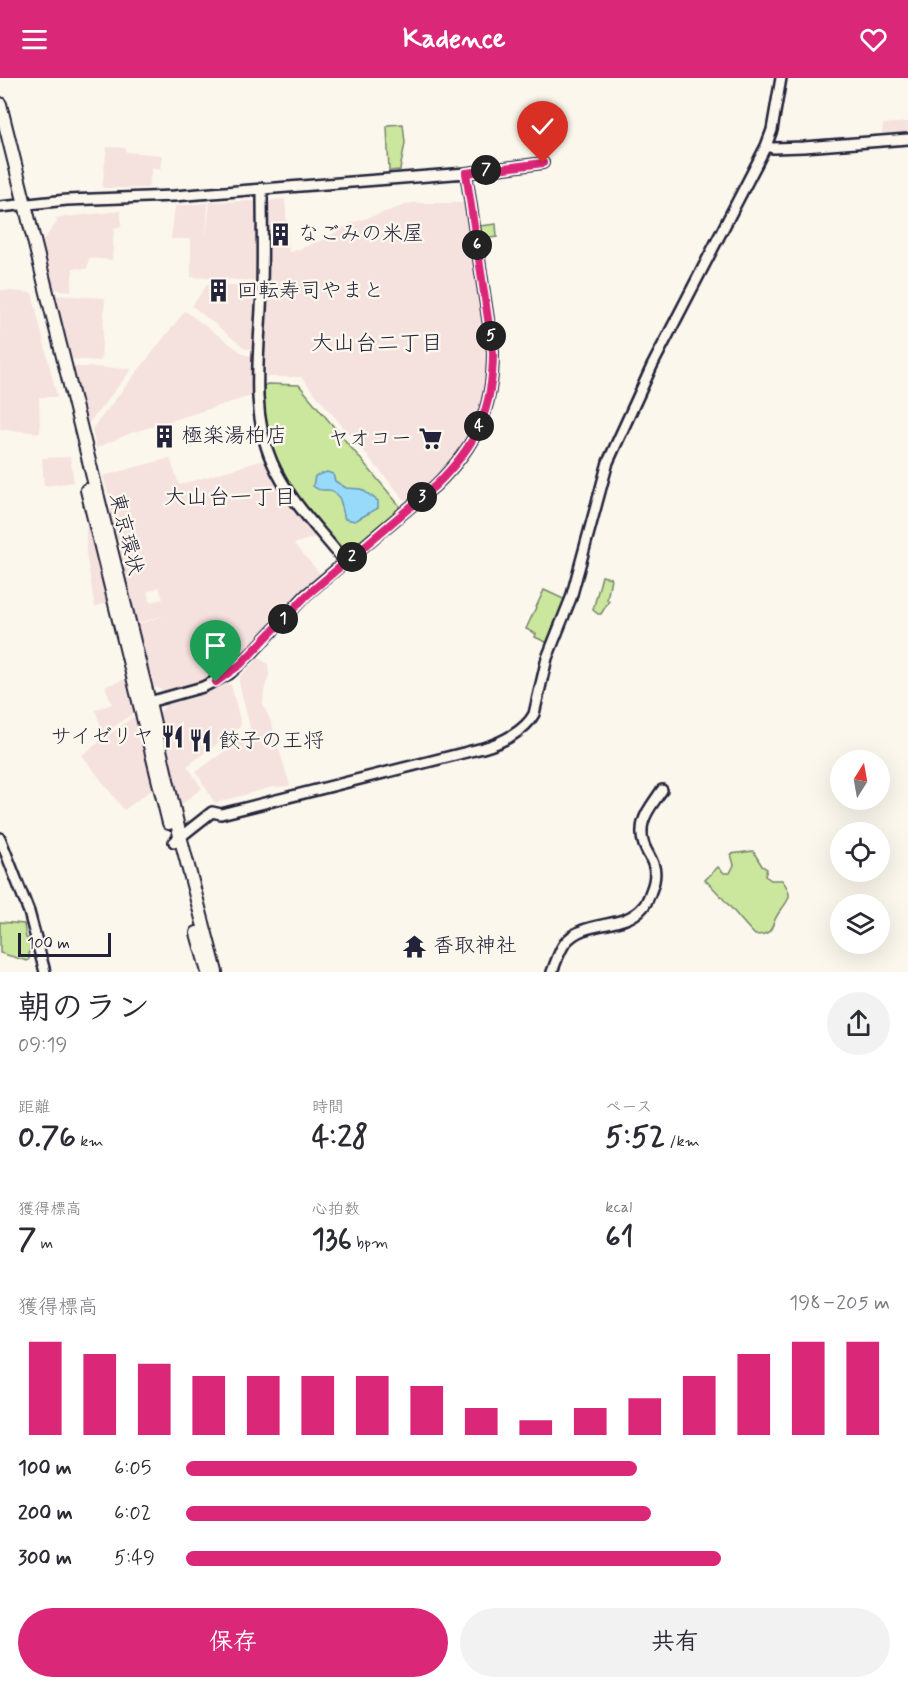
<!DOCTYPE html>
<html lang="ja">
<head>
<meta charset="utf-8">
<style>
	:root { --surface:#fff; --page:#f2f2f3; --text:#2b2b33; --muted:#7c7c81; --accent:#db2777 }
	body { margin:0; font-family:Mynerve,"Klee One",sans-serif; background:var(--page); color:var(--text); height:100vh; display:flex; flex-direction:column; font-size:22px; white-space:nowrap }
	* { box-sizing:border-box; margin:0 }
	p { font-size:20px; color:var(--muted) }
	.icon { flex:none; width:33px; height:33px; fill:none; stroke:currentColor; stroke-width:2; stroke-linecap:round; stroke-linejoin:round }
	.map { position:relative; height:894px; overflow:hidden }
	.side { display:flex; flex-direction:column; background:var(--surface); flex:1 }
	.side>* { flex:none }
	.needle { width:39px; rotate:11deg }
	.tools { position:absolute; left:830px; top:672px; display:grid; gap:12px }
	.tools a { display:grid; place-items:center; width:60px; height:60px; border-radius:50%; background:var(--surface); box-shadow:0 6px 24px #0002; font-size:30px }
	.scale { position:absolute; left:18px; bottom:15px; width:93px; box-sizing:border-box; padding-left:6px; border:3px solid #22223b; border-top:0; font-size:16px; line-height:21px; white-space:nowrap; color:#22223b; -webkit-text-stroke:4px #fbf7ec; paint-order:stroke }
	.pin { position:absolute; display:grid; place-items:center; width:51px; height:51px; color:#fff; margin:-62px -26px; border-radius:50% 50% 50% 0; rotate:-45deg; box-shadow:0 0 6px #0007 }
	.pin .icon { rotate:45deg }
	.km { position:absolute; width:30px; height:30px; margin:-15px; border-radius:50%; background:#222; color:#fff; font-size:16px; line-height:30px; text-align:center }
	.round { display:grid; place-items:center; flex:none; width:63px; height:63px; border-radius:32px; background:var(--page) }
	.headline { display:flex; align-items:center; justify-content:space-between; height:102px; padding:0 18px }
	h1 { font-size:33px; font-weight:700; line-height:45px }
	.figures { display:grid; grid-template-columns:repeat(3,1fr); gap:9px; height:102px; padding:6px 18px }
	.figures div { display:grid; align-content:center }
	.figures b { font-size:30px; font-weight:700 }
	.figures small { font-size:16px; font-weight:400 }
	.figures p { font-size:16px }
	.chart { height:168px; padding:12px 18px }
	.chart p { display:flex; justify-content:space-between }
	.chart svg { width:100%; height:108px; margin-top:6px; stroke:var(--accent); stroke-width:6 }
	.button { display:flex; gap:12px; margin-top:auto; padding:12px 18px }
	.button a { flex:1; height:69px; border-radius:36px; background:var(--accent); color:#fff; font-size:24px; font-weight:700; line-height:69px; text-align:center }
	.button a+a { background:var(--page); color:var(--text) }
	ul { padding:0 18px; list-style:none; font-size:20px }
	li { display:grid; grid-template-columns:96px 72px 1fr; align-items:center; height:45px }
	li i { height:15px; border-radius:8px; background:var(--accent) }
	header { display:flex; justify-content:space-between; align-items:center; height:78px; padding:0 18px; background:var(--accent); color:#fff; font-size:27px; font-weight:700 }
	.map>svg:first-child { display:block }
	.built { fill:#f5e1de; fill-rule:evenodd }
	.green { fill:#cbe79d; stroke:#76846c; stroke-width:1.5 }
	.water { fill:#97daf9; stroke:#6890ad; stroke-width:1.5 }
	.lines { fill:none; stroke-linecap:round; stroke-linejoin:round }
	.secondary-casing { stroke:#22223b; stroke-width:14 }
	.highway-casing { stroke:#22223b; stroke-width:16 }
	.secondary { stroke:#fbf7ec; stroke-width:9 }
	.highway { stroke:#fbf7ec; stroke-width:12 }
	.route-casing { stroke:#fff; stroke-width:12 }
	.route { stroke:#db2777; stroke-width:8 }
	.labels { text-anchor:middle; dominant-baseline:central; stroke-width:5; stroke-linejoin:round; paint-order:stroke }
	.poi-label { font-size:21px; fill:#22223b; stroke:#fbf7ec; text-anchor:start }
	.street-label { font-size:21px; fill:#22223b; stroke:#fbf7ec }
	.neighbourhood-label { font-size:22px; fill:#22223b; stroke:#fbf7ec }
</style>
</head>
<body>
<header><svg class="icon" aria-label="menu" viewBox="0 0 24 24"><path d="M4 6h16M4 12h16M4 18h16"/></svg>Kadence<svg class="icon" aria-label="heart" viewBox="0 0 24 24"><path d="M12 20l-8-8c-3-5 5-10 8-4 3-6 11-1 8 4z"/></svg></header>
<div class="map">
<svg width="908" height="894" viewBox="0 0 908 894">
	<rect width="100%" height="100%" fill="#fbf7ec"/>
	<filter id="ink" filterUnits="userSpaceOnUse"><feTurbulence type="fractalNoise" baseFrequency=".0167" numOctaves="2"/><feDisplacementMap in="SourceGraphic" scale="12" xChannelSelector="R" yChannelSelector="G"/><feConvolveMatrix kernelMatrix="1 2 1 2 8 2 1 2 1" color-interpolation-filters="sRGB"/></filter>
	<g filter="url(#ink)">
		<path class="built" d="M908,44V54L882,56L883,46Z
			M107,69L126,70V74L162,77L160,92L152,90L148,110H102Z
			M285,121L289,175L320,163L352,145L412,125H464L486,277V304L475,345L462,369L446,389L410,422L404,421L301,299H268L266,297L268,125L272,122Z
			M254,123L258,127L257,200L255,203L191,199V161H171L175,128L208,125L206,161L210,124Z
			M121,133V149L114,150L112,182L89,180L87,191L73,190L71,213L52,211L41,165L57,144L56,140Z
			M207,207L254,209L258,212L257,271H246L192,228Z
			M0,212L32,215L57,319H39L40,355L0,351Z
			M53,217L105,220L101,283L69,281L62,251H67L61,250Z
			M185,233L245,277L257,278L254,317L131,355L96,370L92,351Z
			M71,289H89L132,291L88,346Z
			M70,379L74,404L44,408L42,380Z
			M170,380L179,407L267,381L318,458L294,466L323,499L232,590L201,606L167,615L154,608L137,547L168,536L136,546L111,453V424L103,398ZM159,509L163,521L150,524L147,514Z
			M86,448H90L108,524L95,529L86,476Z
			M259,580L268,586L269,597L264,613L263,627L271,644L290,708L272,709L215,725L196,694L251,654L239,604L240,598Z
			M127,601L136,633L104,656L95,632L112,626L105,608Z
			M225,605L231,607L241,646L240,649L187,688L202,710L179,728L158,638L165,627L197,619Z
			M133,639L137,640L154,710L124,732L82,677Z"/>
		<path class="green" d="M403,46L405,65L400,92L389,93L387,49L388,47Z
			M496,146L497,159L483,161L480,148Z
			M267,306L299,307L399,427V431L351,472L342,471C296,417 263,383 264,308Z
			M602,498L611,500L607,522L609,523L601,536H598L593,532Z
			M544,512L568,523L548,565L535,559L536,556L526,551Z
			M753,773L762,788L767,791L765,798L771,802H782C795,819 788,822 778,836C770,848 775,857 755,857C737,839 724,819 705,802L718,789L724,795H730L734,787L731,776Z
			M0,844L24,846L26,860L30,861L29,881L27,883L0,875Z"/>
		<path class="water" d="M327,394L333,396L335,403L346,410L361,411L378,423V430L355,443L345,441C341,431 343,414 328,412C321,412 319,413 313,408L315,398Z"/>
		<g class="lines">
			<defs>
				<path id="secondary" d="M766,68L773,70L804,69L908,61
					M262,110C262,142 263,175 262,207C261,265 248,330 272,384C289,423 320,452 345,484
					M0,129L67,122L174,118L466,95L543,85
					M145,628L149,624L203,609L229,596L252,575L306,517L435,408C476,368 493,333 493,274L466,95
					M0,760L29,834L45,894
					M174,764L212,734L221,736L483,670C501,665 525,653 534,636L547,580L571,520L608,384L652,288L766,68L772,52L781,0
					M552,894C556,884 559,873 565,865C585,840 623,853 643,829C647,825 649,818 651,813C664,781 640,778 642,752C642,738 654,724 662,712"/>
				<path id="highway" d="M0,26L149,624L180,758L216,894
					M87,412L169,745
					M197,855L208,894"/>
			</defs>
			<use href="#secondary" class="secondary-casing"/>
			<use href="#highway" class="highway-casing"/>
			<use href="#secondary" class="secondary"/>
			<use href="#highway" class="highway"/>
		</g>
	</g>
	<g class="lines" filter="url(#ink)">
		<defs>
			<path id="route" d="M216,604L241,586L306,518L435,408C476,368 493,333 493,274L466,95L543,85"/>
		</defs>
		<use href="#route" class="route-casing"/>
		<use href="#route" class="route"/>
	</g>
	<defs>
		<symbol id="building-bare" viewBox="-9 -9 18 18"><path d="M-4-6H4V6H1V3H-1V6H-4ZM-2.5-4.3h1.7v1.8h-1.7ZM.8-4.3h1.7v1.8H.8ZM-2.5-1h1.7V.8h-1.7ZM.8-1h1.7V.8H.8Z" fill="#22223b" stroke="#fbf7ec" stroke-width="2.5" paint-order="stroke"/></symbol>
		<symbol id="supermarket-bare" viewBox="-9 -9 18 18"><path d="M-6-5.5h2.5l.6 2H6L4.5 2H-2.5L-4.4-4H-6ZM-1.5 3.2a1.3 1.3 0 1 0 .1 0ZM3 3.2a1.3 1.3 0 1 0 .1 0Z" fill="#22223b" stroke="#fbf7ec" stroke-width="2.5" paint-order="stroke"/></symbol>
		<symbol id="restaurant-bare" viewBox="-9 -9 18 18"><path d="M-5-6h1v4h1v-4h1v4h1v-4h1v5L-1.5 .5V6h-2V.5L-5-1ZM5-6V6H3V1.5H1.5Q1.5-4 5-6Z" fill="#22223b" stroke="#fbf7ec" stroke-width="2.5" paint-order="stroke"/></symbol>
		<symbol id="temple-bare" viewBox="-9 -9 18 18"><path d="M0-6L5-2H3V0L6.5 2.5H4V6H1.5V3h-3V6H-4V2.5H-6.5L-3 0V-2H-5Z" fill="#22223b" stroke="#fbf7ec" stroke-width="2.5" paint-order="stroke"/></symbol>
	</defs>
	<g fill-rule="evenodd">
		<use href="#building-bare" x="264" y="140" width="33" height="33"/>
		<use href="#building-bare" x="202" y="196" width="33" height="33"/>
		<use href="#building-bare" x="148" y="342" width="33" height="33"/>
		<use href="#supermarket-bare" x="414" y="344" width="33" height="33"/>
		<use href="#restaurant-bare" x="156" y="642" width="33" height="33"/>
		<use href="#restaurant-bare" x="184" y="646" width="33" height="33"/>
		<use href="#temple-bare" x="398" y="852" width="33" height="33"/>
	</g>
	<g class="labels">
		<g class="poi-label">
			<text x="298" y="156">なごみの米屋</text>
			<text x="237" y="213">回転寿司やまと</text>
			<text x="182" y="358">極楽湯柏店</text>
			<text x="412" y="361" text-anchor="end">ヤオコー</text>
			<text x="154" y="659" text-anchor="end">サイゼリヤ</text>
			<text x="219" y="663">餃子の王将</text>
			<text x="433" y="868">香取神社</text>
		</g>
		<g class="street-label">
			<text transform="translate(126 456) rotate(76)">東京環状</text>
		</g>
		<g class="neighbourhood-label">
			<text x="377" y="266">大山台二丁目</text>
			<text x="230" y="420">大山台一丁目</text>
		</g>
	</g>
</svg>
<div class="tools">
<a><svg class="needle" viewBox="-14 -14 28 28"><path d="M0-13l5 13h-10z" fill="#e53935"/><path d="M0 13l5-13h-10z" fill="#7c7c81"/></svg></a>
<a><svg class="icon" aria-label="locate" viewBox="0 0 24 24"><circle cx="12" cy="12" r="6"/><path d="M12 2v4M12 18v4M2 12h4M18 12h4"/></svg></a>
<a><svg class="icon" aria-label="layers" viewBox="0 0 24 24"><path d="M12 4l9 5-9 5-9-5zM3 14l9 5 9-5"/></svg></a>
</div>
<div class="scale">100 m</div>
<div class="pin" style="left:216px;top:604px;background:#1e9e55"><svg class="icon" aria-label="arrive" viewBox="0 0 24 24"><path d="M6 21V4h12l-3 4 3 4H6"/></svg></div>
<div class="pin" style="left:543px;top:85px;background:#d93025"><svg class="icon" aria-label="check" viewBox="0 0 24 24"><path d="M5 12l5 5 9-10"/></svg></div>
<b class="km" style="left:283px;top:541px">1</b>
<b class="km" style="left:352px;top:479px">2</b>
<b class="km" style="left:422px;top:419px">3</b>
<b class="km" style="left:479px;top:348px">4</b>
<b class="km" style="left:491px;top:258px">5</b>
<b class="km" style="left:477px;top:167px">6</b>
<b class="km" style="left:486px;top:92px">7</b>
</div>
<section class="side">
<div class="headline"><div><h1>朝のラン</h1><p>09:19</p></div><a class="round"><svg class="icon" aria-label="share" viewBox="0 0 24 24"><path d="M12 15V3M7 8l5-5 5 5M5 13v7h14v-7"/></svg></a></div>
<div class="figures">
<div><p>距離</p><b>0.76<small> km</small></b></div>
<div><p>時間</p><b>4:28</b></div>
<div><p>ペース</p><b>5:52<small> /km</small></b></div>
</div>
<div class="figures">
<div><p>獲得標高</p><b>7<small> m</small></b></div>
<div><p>心拍数</p><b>136<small> bpm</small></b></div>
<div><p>kcal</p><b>61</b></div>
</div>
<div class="chart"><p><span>獲得標高</span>198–205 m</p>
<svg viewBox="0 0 160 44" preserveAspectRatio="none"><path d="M5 44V6M15 44V11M25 44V15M35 44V20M45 44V20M55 44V20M65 44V20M75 44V24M85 44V33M95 44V38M105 44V33M115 44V29M125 44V20M135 44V11M145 44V6M155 44V6"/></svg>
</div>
<ul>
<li><b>100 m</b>6:05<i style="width:64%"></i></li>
<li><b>200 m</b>6:02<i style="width:66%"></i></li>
<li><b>300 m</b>5:49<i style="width:76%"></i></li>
</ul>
<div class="button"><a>保存</a><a>共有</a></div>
</section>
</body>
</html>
